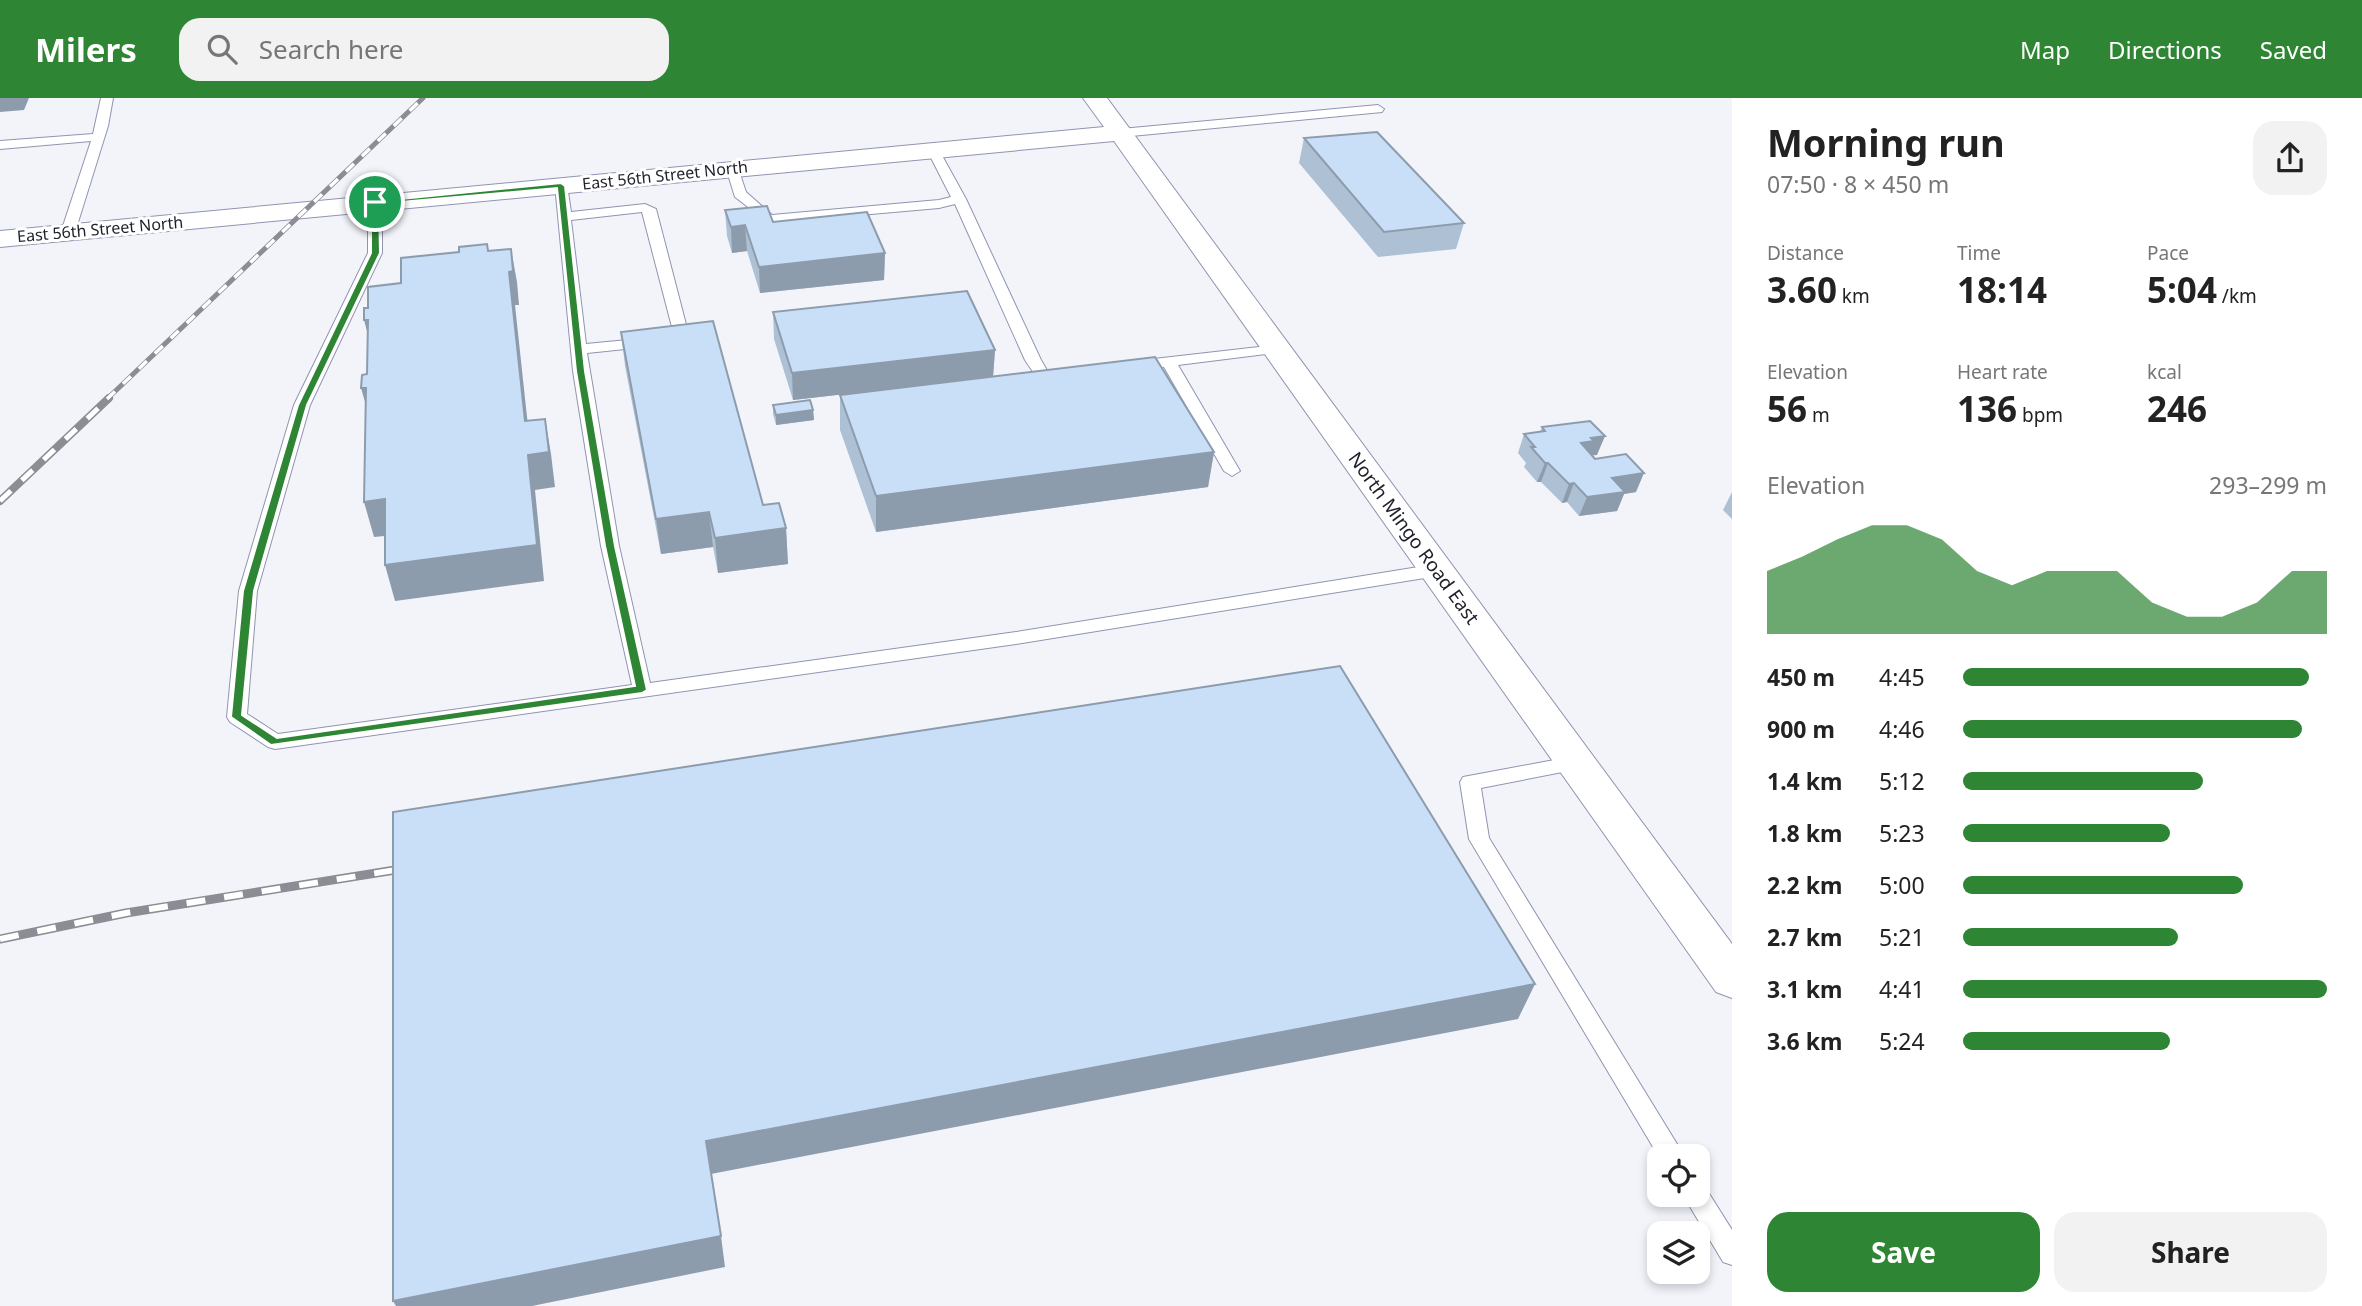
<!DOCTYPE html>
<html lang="en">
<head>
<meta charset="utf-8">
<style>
	:root { --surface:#fff; --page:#f2f2f2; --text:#222; --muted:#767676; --accent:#2e8534 }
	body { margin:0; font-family:"Noto Sans",sans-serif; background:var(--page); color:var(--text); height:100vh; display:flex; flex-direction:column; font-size:26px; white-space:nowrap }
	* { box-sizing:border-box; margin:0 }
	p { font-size:23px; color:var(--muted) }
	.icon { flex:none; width:38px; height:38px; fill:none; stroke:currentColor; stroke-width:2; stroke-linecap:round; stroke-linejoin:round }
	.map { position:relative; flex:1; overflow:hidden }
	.details { display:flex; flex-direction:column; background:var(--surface); width:630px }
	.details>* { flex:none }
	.tools { position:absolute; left:1647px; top:1046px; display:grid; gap:14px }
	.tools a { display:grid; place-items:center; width:63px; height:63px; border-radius:14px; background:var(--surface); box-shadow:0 4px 10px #0003; font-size:35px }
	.pin { position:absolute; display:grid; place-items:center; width:60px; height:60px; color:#fff; margin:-30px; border:4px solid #fff; border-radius:50%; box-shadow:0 2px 7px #0007 }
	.round { display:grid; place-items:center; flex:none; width:74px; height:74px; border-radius:21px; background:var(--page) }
	.headline { display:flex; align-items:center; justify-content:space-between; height:119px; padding:0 35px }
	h1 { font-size:38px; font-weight:700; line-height:52px }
	.stats { display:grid; grid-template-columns:repeat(3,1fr); gap:10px; height:119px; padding:7px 35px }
	.stats div { display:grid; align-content:center }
	.stats b { font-size:35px; font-weight:700 }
	.stats small { font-size:19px; font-weight:400 }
	.stats p { font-size:19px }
	.chart { height:196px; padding:14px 35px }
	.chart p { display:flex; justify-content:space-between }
	.chart svg { width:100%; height:126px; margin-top:7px; fill:var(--accent); opacity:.7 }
	.cta { display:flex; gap:14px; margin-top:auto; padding:14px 35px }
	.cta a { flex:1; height:80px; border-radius:21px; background:var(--accent); color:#fff; font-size:28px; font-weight:700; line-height:80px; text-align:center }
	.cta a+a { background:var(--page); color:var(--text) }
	ul { padding:0 35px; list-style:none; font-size:23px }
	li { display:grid; grid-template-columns:112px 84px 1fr; align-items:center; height:52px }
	li i { height:18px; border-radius:9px; background:var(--accent) }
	header { display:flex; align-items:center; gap:42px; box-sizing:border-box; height:98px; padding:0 35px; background:var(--accent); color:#fff }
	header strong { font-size:33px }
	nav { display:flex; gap:38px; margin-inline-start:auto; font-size:24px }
	.search { width:490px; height:63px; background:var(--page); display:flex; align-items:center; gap:18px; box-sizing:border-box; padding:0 24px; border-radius:21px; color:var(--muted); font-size:26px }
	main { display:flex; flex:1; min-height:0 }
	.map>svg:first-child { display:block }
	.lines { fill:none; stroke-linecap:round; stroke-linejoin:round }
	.service-casing { stroke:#9094b0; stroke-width:2 }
	.tertiary-casing { stroke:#9094b0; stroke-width:2 }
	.service { fill:#fff; fill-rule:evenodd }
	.tertiary { fill:#fff; fill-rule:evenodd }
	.rail-far2-casing { stroke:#8b8c94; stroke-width:5 }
	.rail-far1-casing { stroke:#8b8c94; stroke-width:8 }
	.rail-casing { stroke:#8b8c94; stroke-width:9 }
	.rail-far2 { stroke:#fff; stroke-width:3.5; stroke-dasharray:11; stroke-linecap:butt }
	.rail-far1 { stroke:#fff; stroke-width:5; stroke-dasharray:15; stroke-linecap:butt }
	.rail { stroke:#fff; stroke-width:6; stroke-dasharray:19; stroke-linecap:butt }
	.wall { fill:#adc0d4 }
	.shaded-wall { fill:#8d9cad }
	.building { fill:#c9dff7; stroke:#8d9cad; stroke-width:2 }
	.route { fill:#2e8534; stroke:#fff; stroke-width:2; fill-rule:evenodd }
	.labels { text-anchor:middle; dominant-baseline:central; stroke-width:6; stroke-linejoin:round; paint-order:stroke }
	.far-street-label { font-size:16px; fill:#1d1f29; stroke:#fff }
	.street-label { font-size:19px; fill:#1d1f29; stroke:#fff }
</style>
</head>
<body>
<header>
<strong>Milers</strong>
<div class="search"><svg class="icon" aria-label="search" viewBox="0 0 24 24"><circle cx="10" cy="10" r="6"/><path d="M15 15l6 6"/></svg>Search here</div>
<nav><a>Map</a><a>Directions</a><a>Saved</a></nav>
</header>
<main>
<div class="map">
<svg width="1732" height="1208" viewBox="0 0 1732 1208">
	<rect width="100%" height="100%" fill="#f3f4fa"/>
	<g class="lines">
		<defs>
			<path id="service" d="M101,0H113L108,28L75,134L73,137H63L61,134L91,43L0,51V43L93,36Z
				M1378,7L1384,11L1382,14L1121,39L1115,35L1121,31Z
				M933,48L939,52L966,101L1041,262L1048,274H1066L1069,277L1066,280C1040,286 1039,283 1025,262L955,106L939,110L769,125L735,99L726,70L732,66L737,67L746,94L772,117L939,102L951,99L927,52Z
				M561,83L567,87L571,114L645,106L656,111L688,234L678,245L673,246L587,255L619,448L650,585L1016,534L1437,466L1446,472L1437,478L1016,546L275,651L268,649L230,624L227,619L239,493L294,307L368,155V105L375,101L382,105V155L310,307L257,493L247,616L278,636L632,587L601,448L573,273L555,87ZM642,114L673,233L669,238L586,246L571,122Z
				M1277,247L1284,251L1282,254L1178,267L1240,373L1232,378L1224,373L1164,269L1136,273L1128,268L1136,263Z
				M1576,658L1583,660L1586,665L1583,670L1481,690L1489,740L1685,1059H1659L1469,741L1460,684L1463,679Z
				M1698,1086L1705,1089L1732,1132V1167L1723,1164L1683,1097H1698Z"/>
			<path id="tertiary" d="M1083,0H1107L1732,846V900L1716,894L1114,43L0,149V133L1104,29Z"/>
		</defs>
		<use href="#service" class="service-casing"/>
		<use href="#tertiary" class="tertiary-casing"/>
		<use href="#service" class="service"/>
		<use href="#tertiary" class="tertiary"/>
		<defs>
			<path id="rail-far2" d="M107,301L423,0"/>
			<path id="rail-far1" d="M0,403L109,300"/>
			<path id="rail" d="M0,841L126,815L414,769"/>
		</defs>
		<use href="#rail-far2" class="rail-far2-casing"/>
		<use href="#rail-far1" class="rail-far1-casing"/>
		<use href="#rail" class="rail-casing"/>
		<use href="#rail-far2" class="rail-far2"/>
		<use href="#rail-far1" class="rail-far1"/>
		<use href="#rail" class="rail"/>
	</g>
	<path class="wall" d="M1304,40L1464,125L1456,151L1378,159L1299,65Z
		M725,112L885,155L884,182L760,195L747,153L732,155L727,138Z
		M773,214L995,252L993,278L1214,354L1208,389L876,434L840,332V297L872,293L793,302L774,241Z
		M621,234L763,407L786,430L788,466L718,475L713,449L661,456L625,268Z
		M773,307L813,312L814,322L776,327L773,316Z
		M1542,329L1597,357H1592L1636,394L1624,396L1617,413L1579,418L1567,404L1562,405L1541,384H1537L1524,369L1526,365L1518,355L1524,336L1540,334Z
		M1732,394V421L1723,412Z"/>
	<path class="shaded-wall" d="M0,0H29L24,12L0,14Z
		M745,127L747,153L732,155L731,129Z
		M511,151L517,184L519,207H515L531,356L545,321L551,356L555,389L535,392L544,483L395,503L385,467L525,323L509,174Z
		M885,155L884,182L760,195L759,169Z
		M364,222H368L373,256Z
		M995,252L993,279L793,302L792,275Z
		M361,290H366L371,325Z
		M813,312L814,322L776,327V317Z
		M1605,338L1597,357L1588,358L1581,345L1591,340Z
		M1214,354L1208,389L876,434V398Z
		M1545,365H1548L1541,384H1537Z
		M1644,375L1636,394L1624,396L1617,413L1579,418L1587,399L1612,380Z
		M1574,385L1567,404L1562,405L1569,386Z
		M385,401L395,437L374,439L364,404Z
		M709,414L713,449L661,456L656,421Z
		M786,430L788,466L718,475L715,440Z
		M1535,886L1518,921L711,1076L706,1043Z
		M721,1138L725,1169L532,1208H396L393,1203Z"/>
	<path class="building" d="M1377,34L1464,125L1384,134L1304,40Z
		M767,108L773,124L867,114L885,155L759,169L745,127L731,129L725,112Z
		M487,146L488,153L511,151L513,173L509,174L525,323L545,321L549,354L528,357L537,447L385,467V401L364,404L366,290H361L362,277L367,276L368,222H364V210H368V189L401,185V160L459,154V149Z
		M967,193L995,252L792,275L773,214Z
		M713,223L763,407L779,405L786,430L715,440L709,414L656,421L621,234Z
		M1155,259L1214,354L876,398L840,297Z
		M810,302L813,312L776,317L773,307Z
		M1590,323L1605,338L1591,340L1594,343L1581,345L1595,361L1626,356L1644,375L1612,380L1625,394L1587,399L1574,385L1569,386L1548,365H1545L1531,349H1535L1524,336L1545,333L1542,329Z
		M1340,568L1535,886L706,1043L721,1138L393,1203V714Z"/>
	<path class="route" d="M561,85L565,88L585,273L615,448L647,592L642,595L271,647L231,619L243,493L298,307L371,155V104ZM557,90L576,273L605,448L635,588L277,640L242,617L254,493L307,307L380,155L379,106Z"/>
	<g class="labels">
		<g class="far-street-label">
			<text transform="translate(665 77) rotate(-6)">East 56th Street North</text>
			<text transform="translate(100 131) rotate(-5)">East 56th Street North</text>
		</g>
		<g class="street-label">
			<text transform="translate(1414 440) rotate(54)">North Mingo Road East</text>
		</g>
	</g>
</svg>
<div class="tools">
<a><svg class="icon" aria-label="locate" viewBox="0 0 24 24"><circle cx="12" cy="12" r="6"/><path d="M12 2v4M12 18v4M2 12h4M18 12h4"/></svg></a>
<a><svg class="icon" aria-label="layers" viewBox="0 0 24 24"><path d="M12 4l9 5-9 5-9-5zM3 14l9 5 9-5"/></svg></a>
</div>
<div class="pin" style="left:375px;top:104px;background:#1e9e55"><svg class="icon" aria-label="arrive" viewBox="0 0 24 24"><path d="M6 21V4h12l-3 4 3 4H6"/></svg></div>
</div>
<section class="details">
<div class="headline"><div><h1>Morning run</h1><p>07:50 · 8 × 450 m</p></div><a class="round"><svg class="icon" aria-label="share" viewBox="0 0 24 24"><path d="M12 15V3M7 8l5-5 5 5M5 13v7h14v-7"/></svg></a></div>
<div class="stats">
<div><p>Distance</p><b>3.60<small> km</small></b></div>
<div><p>Time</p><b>18:14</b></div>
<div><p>Pace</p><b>5:04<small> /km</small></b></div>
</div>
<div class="stats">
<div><p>Elevation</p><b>56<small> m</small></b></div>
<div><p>Heart rate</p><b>136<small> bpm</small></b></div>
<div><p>kcal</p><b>246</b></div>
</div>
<div class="chart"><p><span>Elevation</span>293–299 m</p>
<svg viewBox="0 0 160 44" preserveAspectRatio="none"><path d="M0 44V22L10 17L20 11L30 6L40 6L50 11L60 22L70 27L80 22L90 22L100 22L110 33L120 38L130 38L140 33L150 22L160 22V44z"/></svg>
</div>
<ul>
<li><b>450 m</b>4:45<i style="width:95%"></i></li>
<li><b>900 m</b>4:46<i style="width:93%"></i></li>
<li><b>1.4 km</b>5:12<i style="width:66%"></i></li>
<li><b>1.8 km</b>5:23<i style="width:57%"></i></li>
<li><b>2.2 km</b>5:00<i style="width:77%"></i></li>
<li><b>2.7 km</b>5:21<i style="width:59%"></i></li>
<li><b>3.1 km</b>4:41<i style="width:100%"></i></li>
<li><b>3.6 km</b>5:24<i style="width:57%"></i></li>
</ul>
<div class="cta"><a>Save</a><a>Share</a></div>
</section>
</main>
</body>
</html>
